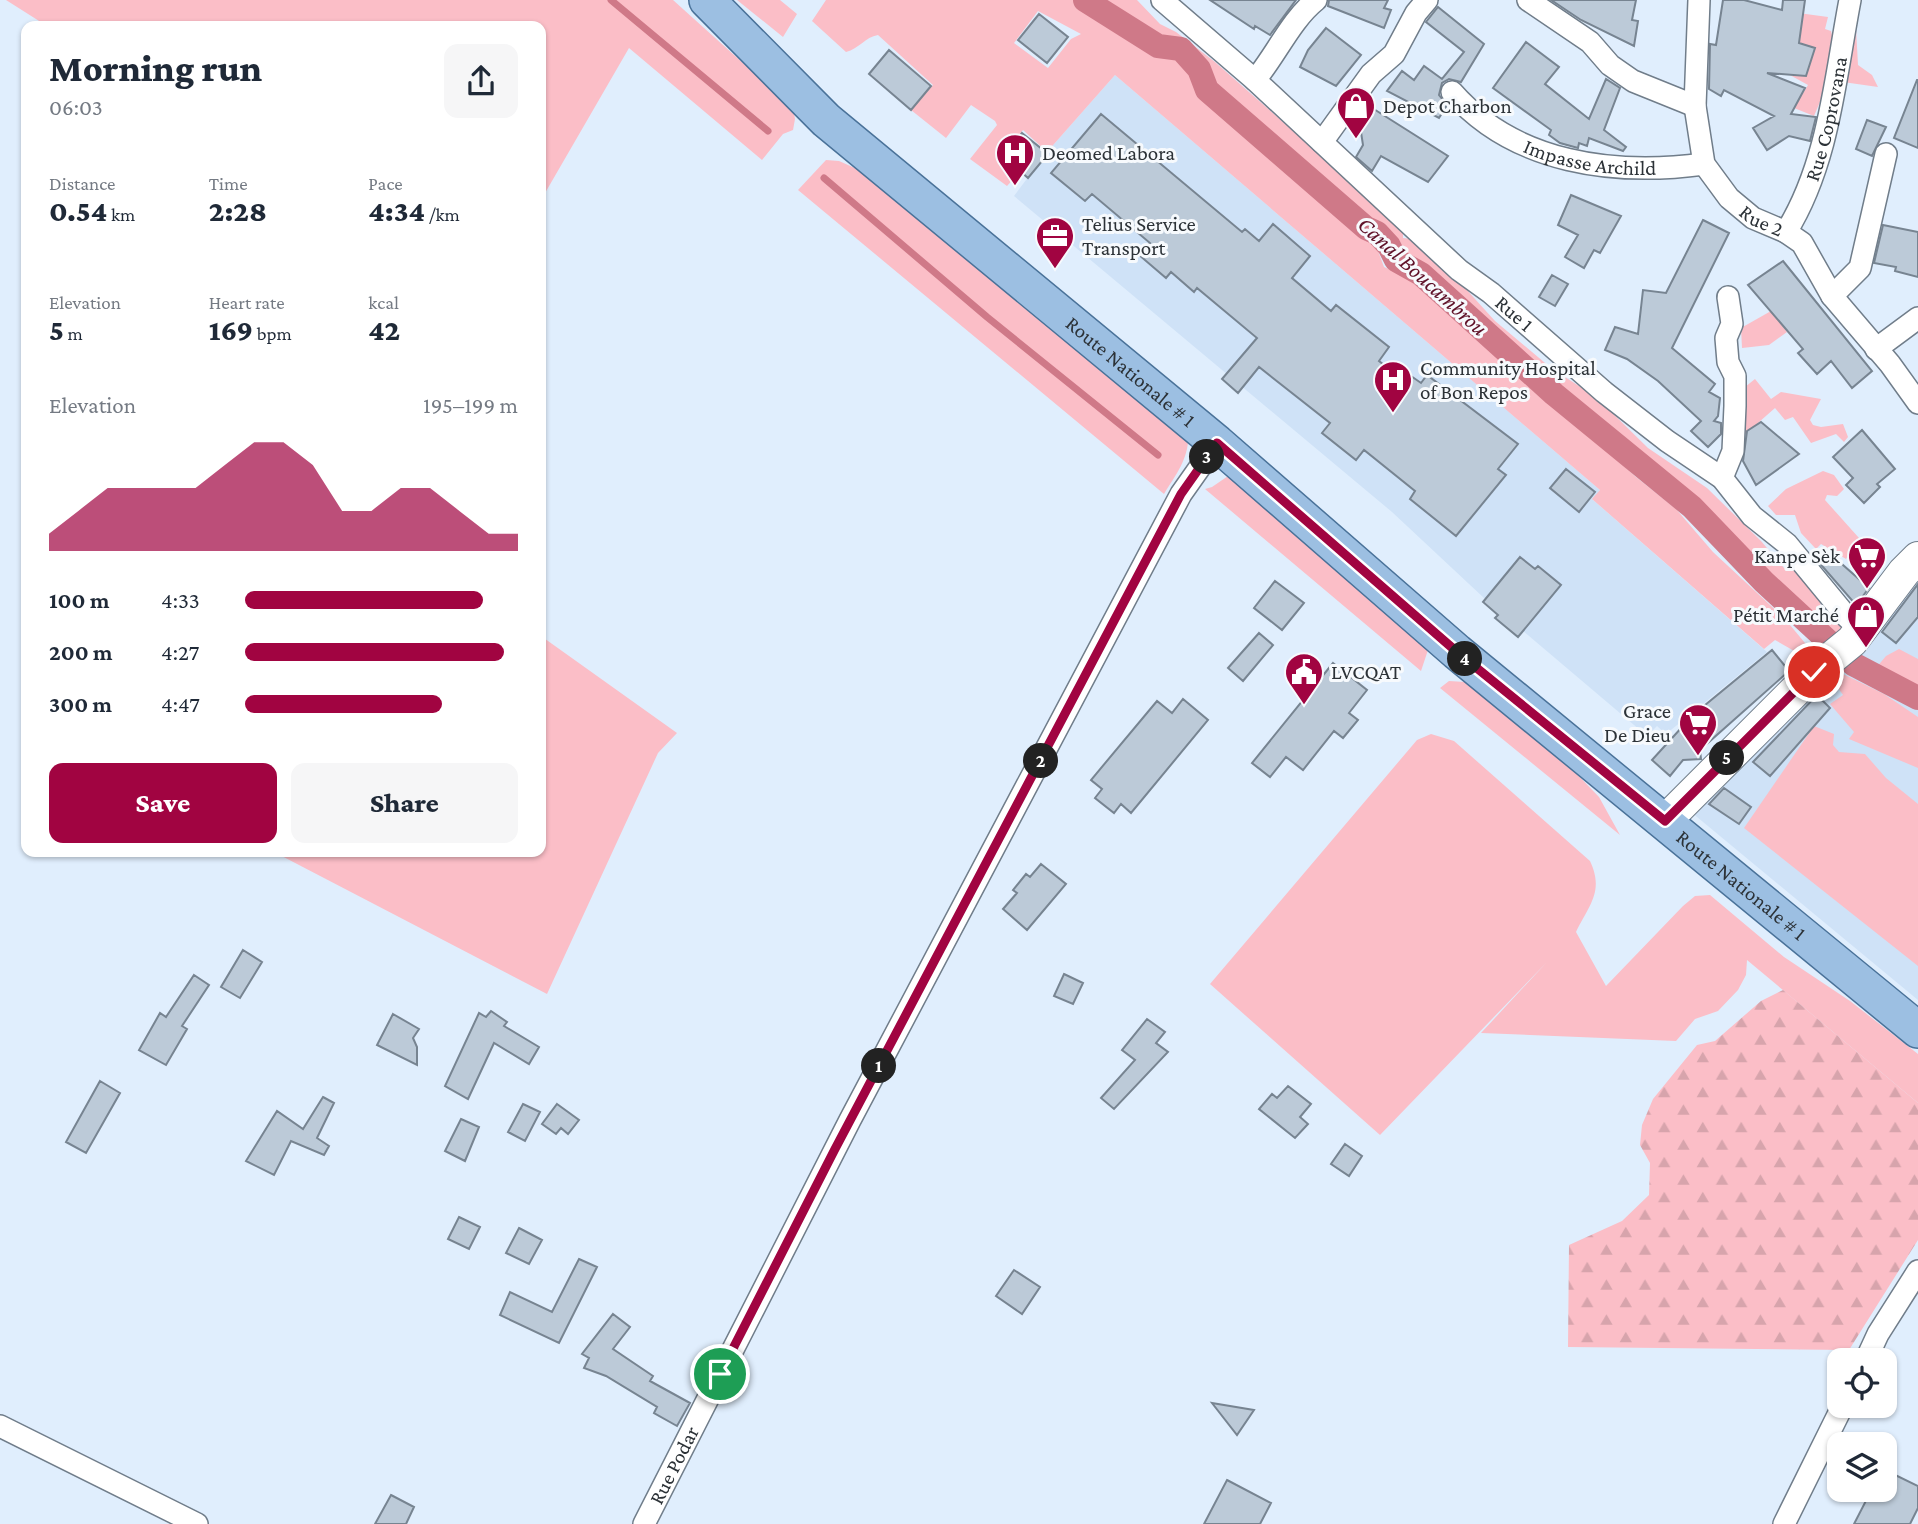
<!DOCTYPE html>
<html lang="en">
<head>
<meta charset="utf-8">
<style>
	:root { --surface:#fff; --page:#f6f6f7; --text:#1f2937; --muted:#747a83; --accent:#a10441 }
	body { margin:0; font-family:"Crimson Pro",serif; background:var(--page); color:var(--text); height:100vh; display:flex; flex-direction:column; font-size:26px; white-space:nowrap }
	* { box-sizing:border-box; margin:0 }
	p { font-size:23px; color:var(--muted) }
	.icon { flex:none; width:38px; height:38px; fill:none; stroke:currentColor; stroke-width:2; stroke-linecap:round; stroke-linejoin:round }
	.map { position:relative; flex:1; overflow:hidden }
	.side { position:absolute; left:21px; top:21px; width:525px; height:836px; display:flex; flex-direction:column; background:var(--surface); border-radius:14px; box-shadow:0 2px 5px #0004 }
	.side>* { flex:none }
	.tools { position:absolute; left:1827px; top:1348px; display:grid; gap:14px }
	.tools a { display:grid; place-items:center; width:70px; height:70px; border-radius:14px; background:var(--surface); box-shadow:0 2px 5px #0004; font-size:35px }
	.pin { position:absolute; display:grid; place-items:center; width:60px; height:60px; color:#fff; margin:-30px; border:4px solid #fff; border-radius:50%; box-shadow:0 2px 7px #0007 }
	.km { position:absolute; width:35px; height:35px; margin:-18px; border-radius:50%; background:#222; color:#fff; font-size:19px; line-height:35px; text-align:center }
	.round { display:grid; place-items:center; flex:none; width:74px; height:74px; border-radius:14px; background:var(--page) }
	.overview { display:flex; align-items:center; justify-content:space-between; height:119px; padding:0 28px }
	h1 { font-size:38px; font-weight:800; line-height:52px }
	.metrics { display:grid; grid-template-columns:repeat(3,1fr); gap:10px; height:119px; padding:7px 28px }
	.metrics div { display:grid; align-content:center }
	.metrics b { font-size:30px; font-weight:800 }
	.metrics small { font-size:19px; font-weight:400 }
	.metrics p { font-size:19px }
	.chart { height:196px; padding:14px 28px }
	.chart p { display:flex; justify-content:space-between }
	.chart svg { width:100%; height:126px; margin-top:7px; fill:var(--accent); opacity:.7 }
	.cta { display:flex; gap:14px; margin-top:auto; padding:14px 28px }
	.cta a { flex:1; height:80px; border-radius:14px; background:var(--accent); color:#fff; font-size:28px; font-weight:800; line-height:80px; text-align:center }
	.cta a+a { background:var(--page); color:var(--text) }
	ul { padding:0 28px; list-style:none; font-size:23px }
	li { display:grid; grid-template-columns:112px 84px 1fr; align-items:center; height:52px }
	li i { height:18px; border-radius:9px; background:var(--accent) }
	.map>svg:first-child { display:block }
	.built { fill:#cfe2f7 }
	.green { fill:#fbbec7; fill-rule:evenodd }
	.forest { fill:url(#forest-firs) }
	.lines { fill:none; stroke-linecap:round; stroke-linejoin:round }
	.stream { stroke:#cf7988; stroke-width:7 }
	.canal { stroke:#cf7988; stroke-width:24 }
	.building { fill:#bccad8; stroke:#778491; stroke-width:2 }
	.street-casing { stroke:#707d8a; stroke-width:24 }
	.secondary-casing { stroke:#707d8a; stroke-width:34 }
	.primary-casing { stroke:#4a7299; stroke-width:38 }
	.street { stroke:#fff; stroke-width:21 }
	.secondary { stroke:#fff; stroke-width:32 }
	.primary { stroke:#9cbfe2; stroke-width:35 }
	.route-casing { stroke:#fff; stroke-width:14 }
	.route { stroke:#a10441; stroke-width:9 }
	.labels { text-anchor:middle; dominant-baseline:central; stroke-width:6; stroke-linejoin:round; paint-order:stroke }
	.poi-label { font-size:21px; fill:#2c3237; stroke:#f7fafd; text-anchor:start }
	.street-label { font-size:21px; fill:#2c3237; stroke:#f7fafd }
	.water-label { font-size:23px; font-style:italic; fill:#5f1128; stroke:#f7fafd }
</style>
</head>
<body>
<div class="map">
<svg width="1918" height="1524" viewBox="0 0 1918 1524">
	<defs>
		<pattern id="forest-firs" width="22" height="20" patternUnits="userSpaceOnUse" patternTransform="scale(1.75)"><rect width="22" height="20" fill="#fbbec7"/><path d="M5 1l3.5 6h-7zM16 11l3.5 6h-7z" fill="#d7a4ac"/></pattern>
	</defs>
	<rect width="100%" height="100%" fill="#e0eefd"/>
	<path class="built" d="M1115,75L1600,490L1593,500L1767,652L1666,734L1657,726L1647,736L1484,598L1392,512L1014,196L1047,152Z
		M1918,579V1000L1691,812Z"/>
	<path class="green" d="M6,0H673L793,108L795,119L793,130L783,134L762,160L629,48L541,200V26H47Z
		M737,0H780L797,14L783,37Z
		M826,0H1081L1164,55L1178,58L1219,108L1349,220L1378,251L1384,267L1425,285L1636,477L1676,509L1713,552L1785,619L1810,649L1809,656H1803L1775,640L1764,649L1592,499L1600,490L1115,75L1047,152L1023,130L1001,157L1019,173L1007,186L970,159L997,125L995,121L971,105L946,138L911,110L933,85L878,35C865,37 859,49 846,52L812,21ZM1038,11L1081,34L1071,39L1048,68L1014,43Z
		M1092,0H1137L1160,24L1176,32L1215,62L1403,228V238L1412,239L1442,263L1443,270L1456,278L1495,321L1551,368L1596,397L1648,448L1707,488L1761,541L1784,568L1795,569L1820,599L1821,611L1826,617L1841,621L1844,627L1841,633H1834L1806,614L1719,527L1626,444L1581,405L1555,390L1432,278L1399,256L1378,228L1352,211L1281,147L1260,122L1207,81L1203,68L1191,52L1161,42Z
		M1791,12L1828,17L1825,29L1831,31C1839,58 1825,91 1814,116L1794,108L1808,85L1779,69Z
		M1856,28L1858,65L1872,75L1878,87L1843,82Z
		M826,160L839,161L857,169L1024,298L1188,432C1190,457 1177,473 1164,494L798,190Z
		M1771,311L1787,332L1769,345L1742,348L1741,328Z
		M1755,379L1771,399L1781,392L1821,399L1810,420L1813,425L1821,427L1843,424L1848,437L1844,442L1836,434L1811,443L1793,417L1785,420L1775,408L1742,437L1745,387Z
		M1823,471L1834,475L1844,489L1837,496L1827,495L1825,500L1859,538L1846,559L1821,544L1816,549L1801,533L1795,515H1776L1768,506L1786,489Z
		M1231,474L1429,647L1421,671L1205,489L1212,487Z
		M541,636L677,733L658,753L547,994L274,852H541Z
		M1899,649L1918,659V705L1859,672L1855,665L1876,668L1886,656Z
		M1839,672L1884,694L1918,717V768L1849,739L1854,732L1830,704L1843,695L1832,679Z
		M1449,681L1465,682L1572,769L1599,797L1620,835L1440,688Z
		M1814,726L1834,734L1833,745L1839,752L1865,754L1886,778L1918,804V966L1744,828Z
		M1431,734L1454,741L1590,861C1604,891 1590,904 1576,932L1606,986L1683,906L1695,896L1710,895L1784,957L1850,1001L1918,1054V1103L1747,960L1746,975L1738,990L1718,1011L1695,1019L1676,1041L1481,1033L1547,962L1380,1135L1210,984L1417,740Z"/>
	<path class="forest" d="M1783,990L1918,1103V1240L1849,1350L1568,1347L1569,1245L1622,1221L1649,1195L1650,1163L1640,1145L1642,1125L1653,1099L1697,1045L1715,1041L1761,1001Z"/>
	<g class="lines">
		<path class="stream" d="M611,0L768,131
			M824,178L987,317L1158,455"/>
		<path class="canal" d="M1085,0L1158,46L1181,49L1199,69L1207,90L1366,228L1377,233L1389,246L1396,260L1421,274L1554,394L1692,507L1764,582L1853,664L1918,698"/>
	</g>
	<path class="building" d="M1210,0H1296L1270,35L1255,26L1254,29Z
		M1329,0H1388L1384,8L1391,10L1384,28L1328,6Z
		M1551,0H1636L1632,20L1638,21L1634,46L1581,20Z
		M1723,0H1744L1782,10L1783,0H1805L1799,43L1815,48L1806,76L1767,73L1805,88L1791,114L1816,117L1810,141L1789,136L1767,150L1753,128L1774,116L1724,90L1721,96L1709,89L1710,44L1716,45Z
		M1438,7L1484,44L1461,82L1449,79L1442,83L1439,95L1447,105L1439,118L1387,91L1402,71L1414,80L1424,66L1442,79L1464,52L1426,22Z
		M1039,14L1068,37L1047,63L1018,40Z
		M1326,28L1361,55L1336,86L1300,67L1308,50Z
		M1526,42L1559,67L1545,84L1589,119L1606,79L1620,88L1604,130L1626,147L1623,151L1589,138L1587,146L1579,143L1578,148L1560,143L1549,135L1551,130L1493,88Z
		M889,50L931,86L911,110L869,74Z
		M1917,80H1918V148L1894,138Z
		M1369,106L1448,156L1428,182L1381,156L1372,171L1356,157L1363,145L1359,119Z
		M1101,114L1242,232L1245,229L1259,241L1273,224L1310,256L1292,278L1331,311L1336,305L1389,347L1379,361L1406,382L1411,376L1421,383L1427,375L1518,444L1498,469L1506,475L1456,536L1410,499L1415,491L1364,450L1356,460L1322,433L1330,423L1259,367L1238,393L1222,379L1257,338L1197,288L1194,292L1171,272L1166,278L1139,255L1150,243L1092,194L1085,201L1051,173Z
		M1867,120L1886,127L1872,156L1856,149Z
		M1022,133L1048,154L1028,178L1003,156Z
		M1571,195L1621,216L1600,253L1594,250L1584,268L1565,257L1578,235L1558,225Z
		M1703,220L1729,233L1672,348L1715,384L1709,392L1720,398L1718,416L1714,421L1721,423V434L1708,447L1691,431L1701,421L1658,381L1627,359L1605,350L1615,327L1638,334L1643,290L1666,293Z
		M1883,225L1918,232V277L1895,271L1896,267L1874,263Z
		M1783,261L1872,371L1852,388L1831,361L1817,374L1798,353L1803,349L1748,285Z
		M1552,275L1568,284L1555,306L1539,297Z
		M1761,422L1799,454L1756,485L1743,461L1747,431Z
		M1862,430L1895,469L1877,484L1880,487L1864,503L1846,485L1853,478L1833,457Z
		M1566,469L1595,492L1579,512L1550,488Z
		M1826,550L1869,588L1856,605L1816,559Z
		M1520,557L1535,569L1538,566L1561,585L1518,637L1495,618L1498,615L1483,602Z
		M1275,581L1304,603L1282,630L1254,608Z
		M1918,584V617L1896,643L1882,632Z
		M1259,633L1273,645L1243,681L1228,668Z
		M1772,650L1789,671L1700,750L1701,759L1683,760L1670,776L1652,760L1693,715Z
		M1333,663L1367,690L1349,713L1358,720L1343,738L1334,731L1303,770L1286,757L1270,777L1252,763Z
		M1817,695L1830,708L1770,776L1753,762Z
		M1183,699L1208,720L1131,813L1121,804L1114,813L1095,798L1102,789L1091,780L1157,701L1172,713Z
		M1724,788L1751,807L1739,824L1709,804Z
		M1041,864L1066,884L1027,930L1003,909L1017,893L1013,890L1026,874L1030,877Z
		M243,950L262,962L240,998L221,987Z
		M1064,974L1083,983L1073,1004L1054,996Z
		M194,975L209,985L182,1026L187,1029L166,1065L139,1050L160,1013L166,1017Z
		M491,1011L507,1022L504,1026L539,1047L529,1064L494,1043L468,1099L445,1086L479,1013L486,1017Z
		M393,1014L419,1029L413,1038L417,1047V1065L377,1045Z
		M1147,1019L1165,1032L1156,1043L1168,1052L1114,1109L1101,1098L1135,1060L1122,1050Z
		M100,1081L120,1093L86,1153L66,1142Z
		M1288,1086L1311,1104L1300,1117L1308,1124L1295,1138L1259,1109L1272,1094L1277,1098Z
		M323,1097L334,1103L317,1138L329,1146L324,1155L291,1141L274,1175L246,1161L277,1111L303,1129Z
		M523,1104L540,1112L525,1141L508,1132Z
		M557,1104L579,1120L568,1134L561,1128L556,1134L542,1124Z
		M461,1119L479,1127L465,1161L445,1151Z
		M1345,1144L1362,1156L1349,1176L1331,1164Z
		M459,1217L480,1227L469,1249L448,1239Z
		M519,1228L542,1240L529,1264L506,1253Z
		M579,1259L597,1267L559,1343L500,1315L510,1292L552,1312Z
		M1014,1270L1040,1287L1022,1314L996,1296Z
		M613,1314L630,1327L613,1349L653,1376L650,1381L690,1403L677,1426L654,1413L657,1407L606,1376L584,1368L589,1358L582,1354Z
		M1212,1403L1254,1410L1237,1435Z
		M1885,1470L1918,1486V1508L1910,1524H1854L1872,1489H1885Z
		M1227,1480L1271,1503L1260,1524H1204Z
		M391,1495L414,1507L406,1524H375Z"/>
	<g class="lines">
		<defs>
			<g id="street">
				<path id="s1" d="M1162,0L1255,80L1459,270L1491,293L1604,392L1667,441L1722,478L1752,516L1787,544L1847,617L1862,631"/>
				<path d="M1528,0L1590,42L1610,65L1633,81L1695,106"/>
				<path id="s2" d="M1699,0L1695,106L1704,164L1729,198L1753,218L1786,232L1802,243L1832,296L1890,364L1918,403"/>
				<path d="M1255,80C1276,55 1291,20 1316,0"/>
				<path id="s3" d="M1452,92C1515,164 1615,176 1704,164"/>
				<path d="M1322,142L1371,74L1394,54L1416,13L1427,0"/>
				<path id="s4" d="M1786,232C1829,163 1835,78 1850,0"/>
				<path d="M1832,296L1860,268L1886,154"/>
				<path d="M1876,349L1918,318"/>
				<path d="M1722,478L1733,451L1735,406V376L1728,362L1726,338L1732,324L1728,297"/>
				<path d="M1866,1360L1878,1334L1918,1271"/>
				<path d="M0,1426L197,1524"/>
				<path id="s5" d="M644,1524L850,1120L1181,494L1217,443"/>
				<path d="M1784,1524L1843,1405"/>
			</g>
			<path id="secondary" d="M1665,821L1814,672L1852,641L1904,572L1918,558"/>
			<g id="primary">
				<path id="s6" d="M707,0L826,120L1217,443L1457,652L1918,1030"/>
			</g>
		</defs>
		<use href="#street" class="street-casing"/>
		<use href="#secondary" class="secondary-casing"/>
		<use href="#primary" class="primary-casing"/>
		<use href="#street" class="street"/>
		<use href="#secondary" class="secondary"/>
		<use href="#primary" class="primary"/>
	</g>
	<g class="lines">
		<defs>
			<path id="route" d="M720,1374L835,1149L1181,494L1217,443L1457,652L1665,821L1814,672"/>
		</defs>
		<use href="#route" class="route-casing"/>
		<use href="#route" class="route"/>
	</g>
	<defs>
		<symbol id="shop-pin" viewBox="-11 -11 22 30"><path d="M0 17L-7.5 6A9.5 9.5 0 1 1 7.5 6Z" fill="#a10441" stroke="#f7fafd"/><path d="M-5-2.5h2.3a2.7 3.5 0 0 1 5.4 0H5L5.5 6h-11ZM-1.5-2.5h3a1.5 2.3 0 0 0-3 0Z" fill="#fff"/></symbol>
		<symbol id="hospital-pin" viewBox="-11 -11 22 30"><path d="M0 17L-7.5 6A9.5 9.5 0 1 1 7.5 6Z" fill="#a10441" stroke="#f7fafd"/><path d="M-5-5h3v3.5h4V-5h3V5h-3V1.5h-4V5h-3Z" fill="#fff"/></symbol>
		<symbol id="office-pin" viewBox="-11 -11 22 30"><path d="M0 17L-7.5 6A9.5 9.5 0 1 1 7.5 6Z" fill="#a10441" stroke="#f7fafd"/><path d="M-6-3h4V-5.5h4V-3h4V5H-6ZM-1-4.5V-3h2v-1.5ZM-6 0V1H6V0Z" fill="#fff"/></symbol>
		<symbol id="supermarket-pin" viewBox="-11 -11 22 30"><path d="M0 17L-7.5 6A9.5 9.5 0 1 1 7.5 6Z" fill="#a10441" stroke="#f7fafd"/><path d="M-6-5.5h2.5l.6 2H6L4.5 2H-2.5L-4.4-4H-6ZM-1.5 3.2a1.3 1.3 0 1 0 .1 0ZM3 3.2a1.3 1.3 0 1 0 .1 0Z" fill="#fff"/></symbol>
		<symbol id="civic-pin" viewBox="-11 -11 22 30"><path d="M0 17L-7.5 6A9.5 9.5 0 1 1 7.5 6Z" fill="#a10441" stroke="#f7fafd"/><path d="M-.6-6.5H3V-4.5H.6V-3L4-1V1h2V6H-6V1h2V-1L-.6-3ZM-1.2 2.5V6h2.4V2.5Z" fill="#fff"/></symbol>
	</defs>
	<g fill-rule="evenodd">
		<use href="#shop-pin" x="1334" y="84" width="44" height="60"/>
		<use href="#hospital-pin" x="993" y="131" width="44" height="60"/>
		<use href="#office-pin" x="1033" y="214" width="44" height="60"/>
		<use href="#hospital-pin" x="1371" y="358" width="44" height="60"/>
		<use href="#supermarket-pin" x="1845" y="534" width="44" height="60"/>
		<use href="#shop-pin" x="1844" y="593" width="44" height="60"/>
		<use href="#civic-pin" x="1282" y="650" width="44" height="60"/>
		<use href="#supermarket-pin" x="1676" y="701" width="44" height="60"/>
	</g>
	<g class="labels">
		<g class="poi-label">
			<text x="1383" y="106">Depot Charbon</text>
			<text x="1042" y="153">Deomed Labora</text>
			<text x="1082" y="224">Telius Service<tspan x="1082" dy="24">Transport</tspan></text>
			<text x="1420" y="368">Community Hospital<tspan x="1420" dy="24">of Bon Repos</tspan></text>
			<text x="1840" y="556" text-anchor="end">Kanpe Sèk</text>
			<text x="1839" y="615" text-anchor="end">Pétit Marché</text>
			<text x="1331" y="672">LVCQAT</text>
			<text x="1671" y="711" text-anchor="end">Grace<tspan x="1671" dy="24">De Dieu</tspan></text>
		</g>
		<g class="street-label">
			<text stroke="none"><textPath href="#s4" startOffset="121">Rue Coprovana</textPath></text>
			<text stroke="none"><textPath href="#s3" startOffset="158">Impasse Archild</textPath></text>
			<text stroke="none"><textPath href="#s2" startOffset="247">Rue 2</textPath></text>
			<text stroke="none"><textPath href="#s1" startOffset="472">Rue 1</textPath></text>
			<text stroke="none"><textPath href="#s6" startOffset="564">Route Nationale # 1</textPath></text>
			<text stroke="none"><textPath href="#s6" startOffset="1362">Route Nationale # 1</textPath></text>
			<text stroke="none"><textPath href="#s5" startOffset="66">Rue Podar</textPath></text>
		</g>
		<g class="water-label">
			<text transform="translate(1423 276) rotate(42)">Canal Boucambrou</text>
		</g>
	</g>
</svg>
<div class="tools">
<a><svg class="icon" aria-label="locate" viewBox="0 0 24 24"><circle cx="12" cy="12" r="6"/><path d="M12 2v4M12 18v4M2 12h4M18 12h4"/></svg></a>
<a><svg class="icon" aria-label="layers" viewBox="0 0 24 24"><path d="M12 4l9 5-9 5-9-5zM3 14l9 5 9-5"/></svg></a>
</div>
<div class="pin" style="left:720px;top:1374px;background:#1e9e55"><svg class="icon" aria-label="arrive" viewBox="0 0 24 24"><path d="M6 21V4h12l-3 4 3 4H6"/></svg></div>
<div class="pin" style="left:1814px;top:672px;background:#d93025"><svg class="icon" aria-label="check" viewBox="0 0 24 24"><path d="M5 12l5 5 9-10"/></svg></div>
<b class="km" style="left:879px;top:1066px">1</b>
<b class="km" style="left:1041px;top:761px">2</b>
<b class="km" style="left:1207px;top:457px">3</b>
<b class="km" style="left:1465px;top:659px">4</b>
<b class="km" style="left:1727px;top:758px">5</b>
<section class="side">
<div class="overview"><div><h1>Morning run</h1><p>06:03</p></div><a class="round"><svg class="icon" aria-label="share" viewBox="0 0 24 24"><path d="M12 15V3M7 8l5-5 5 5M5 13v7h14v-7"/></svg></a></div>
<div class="metrics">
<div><p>Distance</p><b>0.54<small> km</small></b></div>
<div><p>Time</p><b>2:28</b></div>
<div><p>Pace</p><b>4:34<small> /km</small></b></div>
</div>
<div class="metrics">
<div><p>Elevation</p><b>5<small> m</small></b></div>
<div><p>Heart rate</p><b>169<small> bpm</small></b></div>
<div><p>kcal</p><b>42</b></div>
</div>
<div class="chart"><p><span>Elevation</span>195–199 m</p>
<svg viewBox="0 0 160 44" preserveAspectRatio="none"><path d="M0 44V38L10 30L20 22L30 22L40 22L50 22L60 14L70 6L80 6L90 14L100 30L110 30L120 22L130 22L140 30L150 38L160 38V44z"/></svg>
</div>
<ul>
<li><b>100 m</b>4:33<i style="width:87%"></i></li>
<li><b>200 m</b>4:27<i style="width:95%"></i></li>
<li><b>300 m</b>4:47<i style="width:72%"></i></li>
</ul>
<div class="cta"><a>Save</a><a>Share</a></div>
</section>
</div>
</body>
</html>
